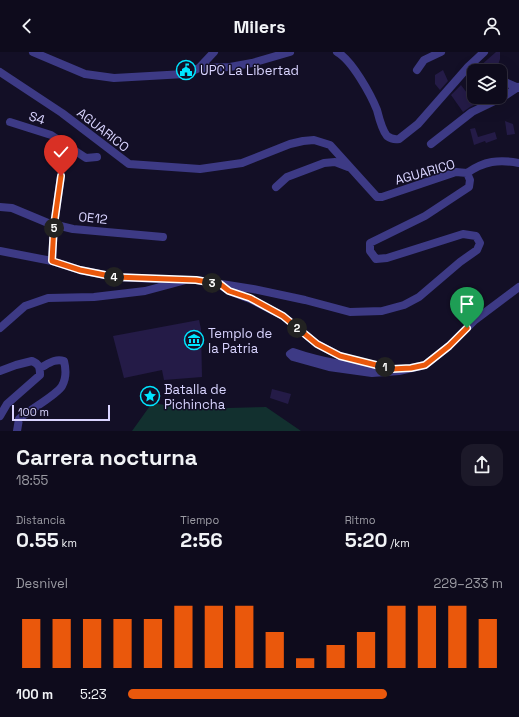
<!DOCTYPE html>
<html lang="es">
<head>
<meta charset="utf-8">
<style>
	:root { --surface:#0e0b1c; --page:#1c1929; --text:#f1f3f6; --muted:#9b9ba3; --line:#2e2b3b; --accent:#ea580c }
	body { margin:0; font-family:"Space Grotesk",sans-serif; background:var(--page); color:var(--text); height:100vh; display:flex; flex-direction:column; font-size:15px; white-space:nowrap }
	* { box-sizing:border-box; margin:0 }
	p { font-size:13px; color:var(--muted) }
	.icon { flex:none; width:22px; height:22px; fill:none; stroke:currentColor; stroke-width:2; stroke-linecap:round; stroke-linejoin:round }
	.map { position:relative; height:379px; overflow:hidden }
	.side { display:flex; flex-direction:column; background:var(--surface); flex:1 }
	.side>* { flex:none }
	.buttons { position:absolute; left:467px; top:12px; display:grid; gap:8px }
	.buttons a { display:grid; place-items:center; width:40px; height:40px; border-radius:8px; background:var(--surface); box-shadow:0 4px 16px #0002,0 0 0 1px var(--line); font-size:20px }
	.scale { position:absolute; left:12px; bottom:10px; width:98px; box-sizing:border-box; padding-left:4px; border:2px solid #d9d4ff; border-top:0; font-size:11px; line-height:14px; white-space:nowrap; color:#d9d4ff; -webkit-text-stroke:3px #130f26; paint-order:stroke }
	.pin { position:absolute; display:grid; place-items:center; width:34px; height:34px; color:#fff; margin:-41px -17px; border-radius:50% 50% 50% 0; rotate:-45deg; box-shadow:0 0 4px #0007 }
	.pin .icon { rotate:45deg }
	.km { position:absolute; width:20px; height:20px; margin:-10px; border-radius:50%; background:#222; color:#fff; font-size:11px; line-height:20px; text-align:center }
	.round { display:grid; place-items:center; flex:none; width:42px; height:42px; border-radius:12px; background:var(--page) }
	.summary { display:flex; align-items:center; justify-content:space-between; height:68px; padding:0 16px }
	h1 { font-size:22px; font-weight:700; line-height:30px }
	.figures { display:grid; grid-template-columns:repeat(3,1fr); gap:6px; height:68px; padding:4px 16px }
	.figures div { display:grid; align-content:center }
	.figures b { font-size:20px; font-weight:700 }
	.figures small { font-size:11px; font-weight:400 }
	.figures p { font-size:11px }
	.chart { height:112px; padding:8px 16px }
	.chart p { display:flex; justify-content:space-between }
	.chart svg { width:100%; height:72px; margin-top:4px; stroke:var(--accent); stroke-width:6 }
	ul { padding:0 16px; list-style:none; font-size:13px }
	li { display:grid; grid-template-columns:64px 48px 1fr; align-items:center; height:30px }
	li i { height:10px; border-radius:5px; background:var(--accent) }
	header { display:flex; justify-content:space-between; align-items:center; height:52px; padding:0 16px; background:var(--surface); font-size:18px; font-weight:700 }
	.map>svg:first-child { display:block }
	.green { fill:#12302f }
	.building { fill:#241b47 }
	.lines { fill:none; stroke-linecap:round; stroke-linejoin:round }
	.minor { stroke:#3d3a85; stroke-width:8 }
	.route-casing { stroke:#fff; stroke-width:8 }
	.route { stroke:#ea580c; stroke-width:5 }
	.labels { text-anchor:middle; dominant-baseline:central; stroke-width:3; stroke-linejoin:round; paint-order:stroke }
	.poi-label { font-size:13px; fill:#d9d4ff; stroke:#130f26; text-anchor:start }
	.street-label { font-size:13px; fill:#d9d4ff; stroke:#130f26 }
</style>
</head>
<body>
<header><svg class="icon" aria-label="back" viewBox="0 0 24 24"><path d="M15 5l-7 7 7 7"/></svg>Milers<svg class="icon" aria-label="person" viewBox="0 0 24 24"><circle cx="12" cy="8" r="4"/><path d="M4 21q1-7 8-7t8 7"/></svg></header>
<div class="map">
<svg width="519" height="379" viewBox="0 0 519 379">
	<rect width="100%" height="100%" fill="#130f26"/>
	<path class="green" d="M152,351L192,357L266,355L301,379H132Z"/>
	<path class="building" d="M496,0H500V7L496,19H483L480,14Z
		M443,18L448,29L440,38L435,32V23Z
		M461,33L470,45H485L486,47L470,55L463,60L451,43Z
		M505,69L513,72L515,82L507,83Z
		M475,76L478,85L495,80L497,87L486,91L485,89L474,93L470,77Z
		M199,268L201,277L202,325L164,328L162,318L124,326L113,284Z
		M272,337L291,342L288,352L270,346Z"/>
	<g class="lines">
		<path class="minor" d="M33,0L85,22L114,26L185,22L199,16L214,0
			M337,0C352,8 371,43 377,58C379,66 382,78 387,84C391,87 394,88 399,87L418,72L468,15L484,0
			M468,15L478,19
			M199,16L230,15L252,11L290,0
			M417,18L424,8L441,0
			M0,20L62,61L129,112L200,117L242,111L290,92L303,89L314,88L330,93L377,145H382L456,120L467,121L470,128L469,135L425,164L370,191V199L376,207L387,206L463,182L476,184L480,191L477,198L460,210L419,245L404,253L382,259L350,260L305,248L253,237L196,228H186L145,239L94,245L48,246L25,254L0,276
			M500,28L519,36
			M10,70L51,83L86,106L97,105
			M431,92L472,60L503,45L518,35
			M467,121C484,109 499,107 519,111
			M276,135L287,125L324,111L335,110L348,115
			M0,155L12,156L48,171L73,177L163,185
			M0,199L52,209L80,218L115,225L177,228
			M52,209L54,173L61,124
			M222,234L229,239L250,247L283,264L317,292L340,304L361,310
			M387,315C366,320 313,307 293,300L290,302L293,305L329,315L372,321L399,319L425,313L449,294L475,268L519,235
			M0,319L16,313L32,309C39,312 40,315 40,323L7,352L0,364
			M17,379L19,367C29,358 57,343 62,334C66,327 66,317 64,309C55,306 48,312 40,316"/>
	</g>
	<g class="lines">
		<defs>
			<path id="route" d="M61,124L54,173L52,209L80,218L115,225L196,228L220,232L229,239L250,246L283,264L317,292L340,304L392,317L411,316L425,313L449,294L467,276"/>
		</defs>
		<use href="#route" class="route-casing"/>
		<use href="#route" class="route"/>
	</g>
	<defs>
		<symbol id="civic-ring" viewBox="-11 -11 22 22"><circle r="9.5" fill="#130f26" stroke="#00e5ff" stroke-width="1.5"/><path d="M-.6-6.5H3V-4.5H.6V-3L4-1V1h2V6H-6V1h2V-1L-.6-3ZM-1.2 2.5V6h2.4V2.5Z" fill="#00e5ff"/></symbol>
		<symbol id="museum-ring" viewBox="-11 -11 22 22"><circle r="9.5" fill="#130f26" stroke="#00e5ff" stroke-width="1.5"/><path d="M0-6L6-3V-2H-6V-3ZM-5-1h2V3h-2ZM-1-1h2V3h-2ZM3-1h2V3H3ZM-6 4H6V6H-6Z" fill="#00e5ff"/></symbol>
		<symbol id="sight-ring" viewBox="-11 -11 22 22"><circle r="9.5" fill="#130f26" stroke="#00e5ff" stroke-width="1.5"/><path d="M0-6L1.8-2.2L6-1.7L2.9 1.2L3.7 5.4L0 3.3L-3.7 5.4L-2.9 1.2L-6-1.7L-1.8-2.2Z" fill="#00e5ff"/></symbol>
	</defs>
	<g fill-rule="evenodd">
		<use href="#civic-ring" x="175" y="7" width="22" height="22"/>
		<use href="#museum-ring" x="183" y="277" width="22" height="22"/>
		<use href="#sight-ring" x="139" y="333" width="22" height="22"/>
	</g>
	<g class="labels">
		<g class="poi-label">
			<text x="200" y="18">UPC La Libertad</text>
			<text x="208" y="281">Templo de<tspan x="208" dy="15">la Patria</tspan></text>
			<text x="164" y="337">Batalla de<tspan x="164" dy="15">Pichincha</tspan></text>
		</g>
		<g class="street-label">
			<text transform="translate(37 66) rotate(18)">S4</text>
			<text transform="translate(103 78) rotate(38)">AGUARICO</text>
			<text transform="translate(425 120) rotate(-16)">AGUARICO</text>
			<text transform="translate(93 166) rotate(6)">OE12</text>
		</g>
	</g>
</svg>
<div class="buttons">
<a><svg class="icon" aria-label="layers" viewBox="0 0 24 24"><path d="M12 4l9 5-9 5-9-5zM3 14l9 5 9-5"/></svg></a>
</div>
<div class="scale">100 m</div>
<div class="pin" style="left:467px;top:276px;background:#1e9e55"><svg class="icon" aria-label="arrive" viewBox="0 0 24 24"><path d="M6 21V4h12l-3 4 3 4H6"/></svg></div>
<div class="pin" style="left:61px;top:124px;background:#d93025"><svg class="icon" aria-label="check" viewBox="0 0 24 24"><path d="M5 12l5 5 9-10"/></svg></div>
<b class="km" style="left:385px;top:315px">1</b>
<b class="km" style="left:297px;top:276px">2</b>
<b class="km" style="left:212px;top:231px">3</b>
<b class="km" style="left:114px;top:225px">4</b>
<b class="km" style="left:54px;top:176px">5</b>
</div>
<section class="side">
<div class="summary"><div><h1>Carrera nocturna</h1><p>18:55</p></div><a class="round"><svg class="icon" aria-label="share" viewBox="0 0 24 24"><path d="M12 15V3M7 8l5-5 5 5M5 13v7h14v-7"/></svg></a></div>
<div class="figures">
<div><p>Distancia</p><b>0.55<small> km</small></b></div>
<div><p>Tiempo</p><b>2:56</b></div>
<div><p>Ritmo</p><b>5:20<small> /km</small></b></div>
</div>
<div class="chart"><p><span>Desnivel</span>229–233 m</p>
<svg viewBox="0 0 160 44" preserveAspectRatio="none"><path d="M5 44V14M15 44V14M25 44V14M35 44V14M45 44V14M55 44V6M65 44V6M75 44V6M85 44V22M95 44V38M105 44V30M115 44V22M125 44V6M135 44V6M145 44V6M155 44V14"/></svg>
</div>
<ul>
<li><b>100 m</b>5:23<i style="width:69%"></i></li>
</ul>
</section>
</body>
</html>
